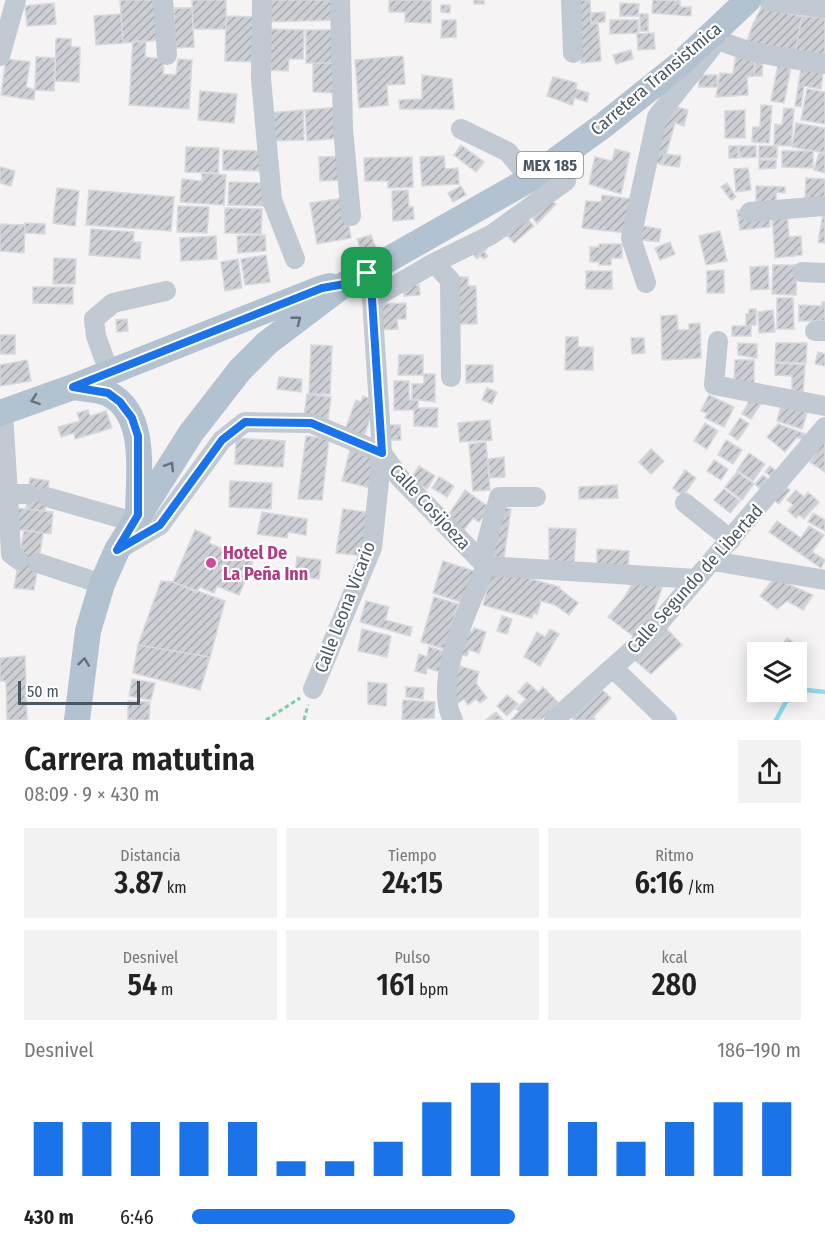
<!DOCTYPE html>
<html lang="es">
<head>
<meta charset="utf-8">
<style>
	:root { --surface:#fff; --page:#f2f2f2; --text:#222; --muted:#767676; --accent:#1a73e8 }
	body { margin:0; font-family:"Fira Sans Condensed",sans-serif; background:var(--page); color:var(--text); height:100vh; display:flex; flex-direction:column; font-size:22px; white-space:nowrap }
	* { box-sizing:border-box; margin:0 }
	p { font-size:20px; color:var(--muted) }
	.icon { flex:none; width:33px; height:33px; fill:none; stroke:currentColor; stroke-width:2; stroke-linecap:round; stroke-linejoin:round }
	.map { position:relative; height:720px; overflow:hidden }
	.drawer { display:flex; flex-direction:column; background:var(--surface); flex:1 }
	.drawer>* { flex:none }
	.controls { position:absolute; left:747px; top:642px; display:grid; gap:12px }
	.controls a { display:grid; place-items:center; width:60px; height:60px; border-radius:0px; background:var(--surface); box-shadow:0 3px 15px #0003; font-size:30px }
	.scale { position:absolute; left:18px; bottom:15px; width:122px; box-sizing:border-box; padding-left:6px; border:3px solid #4a5661; border-top:0; font-size:16px; line-height:21px; white-space:nowrap; color:#4a5661; -webkit-text-stroke:4px #fff; paint-order:stroke }
	.pin { position:absolute; display:grid; place-items:center; width:51px; height:51px; color:#fff; margin:-26px; border-radius:12px; box-shadow:0 3px 9px #0006 }
	.round { display:grid; place-items:center; flex:none; width:63px; height:63px; border-radius:0px; background:var(--page) }
	.headline { display:flex; align-items:center; justify-content:space-between; height:102px; padding:0 24px }
	h1 { font-size:33px; font-weight:600; line-height:45px }
	.stats { display:grid; grid-template-columns:repeat(3,1fr); gap:9px; height:102px; padding:6px 24px }
	.stats div { display:grid; align-content:center; border-radius:0px; background:var(--page); text-align:center }
	.stats b { font-size:30px; font-weight:600 }
	.stats small { font-size:16px; font-weight:400 }
	.stats p { font-size:16px }
	.chart { height:168px; padding:12px 24px }
	.chart p { display:flex; justify-content:space-between }
	.chart svg { width:100%; height:108px; margin-top:6px; stroke:var(--accent); stroke-width:6 }
	ul { padding:0 24px; list-style:none; font-size:20px }
	li { display:grid; grid-template-columns:96px 72px 1fr; align-items:center; height:45px }
	li i { height:15px; border-radius:8px; background:var(--accent) }
	.map>svg:first-child { display:block }
	.lines { fill:none; stroke-linecap:round; stroke-linejoin:round }
	.stream { stroke:#90daee; stroke-width:4.5 }
	.building { fill:url(#building-hatch); stroke:#d7d9de; stroke-width:1.5 }
	.path { stroke:#7ad0a6; stroke-width:3; stroke-dasharray:4.5 3; stroke-linecap:butt }
	.minor { stroke:#c1cad2; stroke-width:20 }
	.major { stroke:#b3c2d1; stroke-width:26 }
	.oneway { stroke:#64717d }
	.route-casing { stroke:#fff; stroke-width:12 }
	.route { stroke:#1a73e8; stroke-width:8 }
	.hotel-dot { fill:#d1479c; stroke:#fff; stroke-width:2 }
	.labels { text-anchor:middle; dominant-baseline:central; stroke-width:4.5; stroke-linejoin:round; paint-order:stroke }
	.shield { fill:#fff; stroke:#808990; stroke-width:1.5 }
	.shield-label { font-size:16px; font-weight:bold; fill:#4a5661 }
	.street-label { font-size:18px; fill:#4a5661; stroke:#fff }
	.hotel-label { font-size:18px; font-weight:bold; fill:#b23c85; stroke:#fff; text-anchor:start }
</style>
</head>
<body>
<div class="map">
<svg width="825" height="720" viewBox="0 0 825 720">
	<defs>
		<pattern id="building-hatch" width="6" height="6" patternUnits="userSpaceOnUse" patternTransform="scale(1.5)"><rect width="6" height="6" fill="#cdcfd5"/><path d="M-1 1l2-2M0 6l6-6M5 7l2-2" fill="none" stroke="#a8abb0"/></pattern>
	</defs>
	<rect width="100%" height="100%" fill="#f5f3f3"/>
	<g class="lines">
		<path class="stream" d="M776,720L789,696L806,690L825,692"/>
	</g>
	<path class="building" d="M120,0H161L163,40L123,43Z
		M192,0H226V29H193Z
		M264,0H338L339,20L264,22Z
		M389,0H431V23L405,22V12H389Z
		M474,0H484V4H474Z
		M576,0H590L591,23L598,24L601,61L581,63Z
		M653,0L680,1V7H691V16L652,13Z
		M54,3L56,24L27,26L25,6Z
		M620,3L639,4L638,16H620Z
		M441,5H450V13L441,12Z
		M174,8H192L194,47L175,48Z
		M761,8L802,16L795,53L746,44L753,24Z
		M605,12V22L591,23V13Z
		M121,14L123,43L96,45L94,16Z
		M640,14H648V31H640Z
		M226,16L259,17L258,62L225,61Z
		M802,16L825,18V58L795,53Z
		M442,20H456V37L441,38Z
		M610,20H638V33L610,34Z
		M268,29L304,30L303,59H289L288,71L267,70Z
		M306,30H340V63H306Z
		M654,33L655,49L638,50L637,34Z
		M56,38L71,39V47H80L79,82L55,81Z
		M133,41H146L145,57L164,59L163,74L176,75L178,59L192,60L189,109L129,105Z
		M631,50L633,59L616,64L613,55Z
		M736,53L755,56L754,76L747,77L748,95L716,97L720,73L733,74Z
		M403,56L405,84L387,85L388,105L359,108L355,60Z
		M756,56L763,57L762,76H754Z
		M36,57L55,58L54,91L35,90Z
		M6,59L30,62L26,87L35,90L34,100L1,95Z
		M779,59L792,61L784,103L771,101Z
		M313,63H340L339,93L313,92Z
		M802,63L824,66L821,89L804,86L801,107L795,106Z
		M422,75L452,79L454,109H400L399,100L422,99Z
		M699,75H717V87H699Z
		M553,77L577,83L576,89L589,93L587,102L575,98L572,105L547,96Z
		M807,89L825,92V124L801,120Z
		M200,91L237,94L234,123L198,120Z
		M761,105L772,106L769,143L752,142L753,127H760Z
		M673,106L688,110L684,126L675,123L663,165L654,162L667,113Z
		M339,107L342,138L307,141L305,110Z
		M784,108L794,109L791,146L774,145L775,124L782,125Z
		M303,110L304,140L270,141L268,113Z
		M745,110V138H725V111Z
		M796,123L825,128V153L792,147Z
		M461,145L484,162L476,172L454,155Z
		M729,146H738V158H729Z
		M739,146H756V157L740,158Z
		M759,146H777V158H759Z
		M186,147L219,148L218,173L185,172Z
		M615,149L630,153L621,194L589,184L595,157L612,161Z
		M223,150L263,151V171L223,170Z
		M782,151H813V168L782,167Z
		M819,153L825,154V173L814,170Z
		M664,154L681,156L679,167L662,165Z
		M345,156L346,180L320,181L319,157Z
		M444,156L445,169L458,168L459,184L422,186L420,157Z
		M412,157L413,187L388,188V181H365L364,158Z
		M759,160H776V168L759,169Z
		M0,167L15,171L11,186L0,183Z
		M748,168L751,190L736,192L734,169Z
		M202,173L226,175L224,205L180,202L182,179L202,181Z
		M806,178L825,179V203L805,202Z
		M229,182L265,183L264,206L228,205Z
		M727,183L736,197L731,200L721,187Z
		M461,186L466,195L453,202L448,193Z
		M756,186L785,187V193L776,192V206L756,205Z
		M57,188L79,191L75,226L53,223Z
		M89,190L174,197L171,231L86,225Z
		M408,190L409,207H413L414,219L393,221L392,191Z
		M602,195L631,199L626,233L582,228L586,201L601,202Z
		M344,198L351,238L317,244L310,203Z
		M551,200L556,204L537,224L533,218Z
		M178,206L209,207L207,233L177,232Z
		M225,208L262,209L261,234L225,233Z
		M824,209H825V243L818,242Z
		M737,210L769,213L770,227L740,230Z
		M787,214L789,237L801,236L802,255L775,258L772,215Z
		M525,216L534,226L514,243L505,233Z
		M25,223L45,224V234L25,233Z
		M0,224L25,225L24,253L0,251Z
		M636,225L661,229L659,242L634,239Z
		M91,229L134,232L133,242H141L140,259L89,255Z
		M720,231L727,261L706,265L699,236Z
		M265,235L266,251L238,253L237,236Z
		M371,235L376,248L362,253L357,239Z
		M216,236L217,259L181,261L180,238Z
		M670,242L675,254L660,260L655,248Z
		M482,244L487,249L484,252L488,256L484,259L480,256L477,259L472,253Z
		M599,244H622V258H611V265H599V262H590V247H599Z
		M266,255L270,282L245,285L241,259Z
		M54,258L76,259L75,284H53Z
		M238,259L242,288L225,291L221,262Z
		M773,265H797L796,295L772,294Z
		M768,266L769,289L751,290L750,267Z
		M724,270V293H707V271Z
		M586,271H612V289H586Z
		M457,277H468V286H476L477,324H454Z
		M419,285L420,295L404,296L403,286Z
		M33,287H73V304L33,303Z
		M777,298H793L794,329H777Z
		M822,302H825V321H799V305L822,306Z
		M406,303V319H397L398,329L380,330L377,304Z
		M749,309H756V325H751V336H732V326H746V314H749Z
		M773,310L775,332L759,333L758,312Z
		M677,315L678,330H689V324L700,323L701,358L662,360L661,316Z
		M127,319L128,331L117,332L116,320Z
		M0,335H15V354H0Z
		M566,337H578V347H593V370H565Z
		M631,338H644L645,353L632,354Z
		M738,343L757,344V358L738,355Z
		M776,343H807L806,363L775,362Z
		M311,345L332,346L330,394H309Z
		M818,352L825,354V366L815,364Z
		M399,355H423V375H398Z
		M27,360L31,381L0,386V365Z
		M735,360H754V384L734,383Z
		M775,363L805,365L803,394L792,393V376L775,375Z
		M466,365H493V382L466,383Z
		M424,374H435V402L412,399V384H424Z
		M279,377L302,379L301,392L277,389Z
		M394,381H409V400H418V408H438L437,427L414,426V410H394Z
		M487,388L497,392L492,404L482,400Z
		M307,394L331,397L328,419L304,416Z
		M709,395L734,407L724,427L705,418L707,413L701,411Z
		M363,396L371,399L374,406L364,437L345,430L356,400L361,402Z
		M752,396L762,402L751,419L742,414Z
		M782,401L808,409L802,429L777,421Z
		M88,410L90,416L106,411L112,428L75,439L74,433L61,437L58,427L80,421L77,413Z
		M740,418L749,424L738,440L729,434Z
		M490,420L492,440L460,442L458,423Z
		M705,423L718,431L707,449L694,441Z
		M778,424L814,437L808,443L797,437L785,452L767,437Z
		M389,425H400L401,440H389Z
		M306,436L329,439L322,500L298,499Z
		M236,438L285,441L283,467L235,464Z
		M726,440L742,450L733,464L718,455Z
		M486,442L490,490L473,491L469,444Z
		M823,442L825,444V472L810,462Z
		M651,449L664,461L651,474L639,462Z
		M350,450L378,457L371,488L342,481Z
		M749,453L765,464L753,481L737,470Z
		M504,457L505,477L490,478L488,459Z
		M714,460L728,469L721,480L707,471Z
		M419,466L435,476L427,489L411,478Z
		M770,466L779,473L774,479L765,472Z
		M685,470L696,478L683,496L673,488Z
		M737,472L754,484L742,500L725,487Z
		M763,475L772,483L763,492L755,484Z
		M439,477L454,486L447,497L432,488Z
		M30,478L49,481L45,511L26,509Z
		M230,481L272,483L271,509L229,507Z
		M782,484L790,490L779,504L771,498Z
		M617,485L618,498L579,499V487Z
		M724,489L740,501L730,513L714,500Z
		M465,490L490,508L479,522L473,518L464,530L447,517Z
		M796,490L804,497L808,492L819,502L804,519L799,515L796,518L788,511L793,505L787,500Z
		M498,507L511,509L504,558L491,556Z
		M16,508L53,512L51,534L13,529Z
		M343,509L372,513L366,556L336,553Z
		M262,512L307,519L306,535L288,532L287,538L257,534Z
		M813,513L825,520V531L808,522Z
		M777,521L801,538L809,526L824,535L812,552L825,560L821,568L769,532Z
		M549,528L576,529L574,564L549,563Z
		M24,530L43,533L34,590L14,588Z
		M195,530L211,537L209,543L253,562L239,595L217,586L214,593L200,587L196,592L173,582Z
		M597,549L629,551L628,566L597,564Z
		M297,557L321,560L319,579L295,576Z
		M443,561L477,572L467,604L433,593Z
		M506,572L560,587V589L578,603L569,615L555,605L541,601L537,614L533,613L532,618L483,605L491,573L505,577Z
		M636,577L664,582L652,616L637,639L608,617L624,598Z
		M774,578L813,595L803,610L787,601L777,609L760,596Z
		M161,581L173,582L225,601L210,657L138,645Z
		M434,597L458,604L445,649L421,642Z
		M366,601L389,607L385,620L412,627L410,636L360,622Z
		M502,616L512,619L507,634L497,631Z
		M665,627L682,645L651,674L633,659Z
		M474,628L486,632L479,653L469,650L467,656L459,654L463,629L472,632Z
		M362,629L391,636L387,657L358,651Z
		M550,629L559,634L540,666L524,657L537,632L545,637Z
		M787,638L800,647L796,653L778,652Z
		M138,645L210,657L200,690L133,673Z
		M429,647L450,653L444,673L427,668L426,674L415,671L419,654L427,657Z
		M25,656L27,720H7L6,681H0V658Z
		M460,666L479,672L476,683L487,698L480,703L476,699L468,705L464,699L455,705L451,692Z
		M132,679L155,683L151,700L129,696Z
		M368,682L387,684L386,706L368,704Z
		M527,682L538,692L543,687L558,702L542,719L511,720L519,711L516,709L526,699L518,692Z
		M406,687L424,688L423,699L406,697Z
		M599,687L611,698L593,717L595,718L594,720H574L567,713Z
		M507,695L518,704L507,716L497,706Z
		M403,700L435,702L434,718L402,720Z
		M128,701L150,702L149,720H128Z
		M496,712L503,720H486Z"/>
	<g class="lines">
		<path class="path" d="M266,720L300,698
			M304,720L308,705"/>
		<path class="minor" d="M163,0L167,55
			M262,0L261,79L272,200L295,259
			M340,0L343,129L351,216
			M571,0L573,53
			M769,1L825,8
			M711,35C736,53 794,59 825,64
			M0,56L16,0
			M461,129L508,152L530,179
			M750,212L825,206
			M434,263L450,280L451,377
			M802,272L825,273
			M646,283L631,238L657,117L716,42
			M372,299L434,263L491,235L566,181
			M815,331H825
			M718,341L714,385L825,406
			M109,372L96,336L94,319L113,303L166,291
			M3,412L8,494H28
			M8,494L11,554L19,560
			M47,497L134,522
			M685,503L731,540
			M119,549L160,525L222,440L245,422L311,423L382,453L400,478L486,566L697,579
			M713,561L825,580
			M38,563L102,584
			M613,668L667,720
			M313,689L372,548L382,453L372,299L367,273
			M453,720C432,680 470,605 486,566L483,556L499,497H536
			M554,720L648,636L825,427"/>
		<path class="major" d="M73,387C84,389 100,389 109,394C149,415 138,478 138,515
			M0,413L73,387L322,288L330,286
			M77,720L88,631L102,584L117,550L191,433L240,370L267,343L345,284L530,179L604,125L679,65L748,0"/>
	</g>
	<defs><path id="oneway-chevron" d="M-2-3.5L2.5 0L-2 3.5" fill="none" stroke-width="1.6" stroke-linecap="round" stroke-linejoin="round" transform="scale(1.5)"/></defs>
	<g class="oneway">
		<use href="#oneway-chevron" transform="translate(297 320) rotate(-38)"/>
		<use href="#oneway-chevron" transform="translate(35 400) rotate(161)"/>
		<use href="#oneway-chevron" transform="translate(170 466) rotate(-58)"/>
		<use href="#oneway-chevron" transform="translate(84 662) rotate(-83)"/>
	</g>
	<g class="lines">
		<defs>
			<path id="route" d="M367,273L372,299L382,453L311,423L245,422L222,440L160,525L117,550L138,515V436L132,418L120,402L108,393L73,387L322,288L345,284Z"/>
		</defs>
		<use href="#route" class="route-casing"/>
		<use href="#route" class="route"/>
	</g>
	<circle class="hotel-dot" cx="211" cy="563" r="6"/>
	<g class="labels">
		<rect class="shield" x="517" y="152" width="66" height="26" rx="4.5"/>
		<g class="shield-label">
			<text x="550" y="165">MEX 185</text>
		</g>
		<g class="street-label">
			<text transform="translate(656 79) rotate(-40)">Carretera Transistmica</text>
			<text transform="translate(430 507) rotate(47)">Calle Cosijoeza</text>
			<text transform="translate(695 579) rotate(-48)">Calle Segundo de Libertad</text>
			<text transform="translate(345 607) rotate(-69)">Calle Leona Vicario</text>
		</g>
		<g class="hotel-label">
			<text x="223" y="553">Hotel De<tspan x="223" dy="21">La Peña Inn</tspan></text>
		</g>
	</g>
</svg>
<div class="controls">
<a><svg class="icon" aria-label="layers" viewBox="0 0 24 24"><path d="M12 4l9 5-9 5-9-5zM3 14l9 5 9-5"/></svg></a>
</div>
<div class="scale">50 m</div>
<div class="pin" style="left:367px;top:273px;background:#1e9e55"><svg class="icon" aria-label="arrive" viewBox="0 0 24 24"><path d="M6 21V4h12l-3 4 3 4H6"/></svg></div>
</div>
<section class="drawer">
<div class="headline"><div><h1>Carrera matutina</h1><p>08:09 · 9 × 430 m</p></div><a class="round"><svg class="icon" aria-label="share" viewBox="0 0 24 24"><path d="M12 15V3M7 8l5-5 5 5M5 13v7h14v-7"/></svg></a></div>
<div class="stats">
<div><p>Distancia</p><b>3.87<small> km</small></b></div>
<div><p>Tiempo</p><b>24:15</b></div>
<div><p>Ritmo</p><b>6:16<small> /km</small></b></div>
</div>
<div class="stats">
<div><p>Desnivel</p><b>54<small> m</small></b></div>
<div><p>Pulso</p><b>161<small> bpm</small></b></div>
<div><p>kcal</p><b>280</b></div>
</div>
<div class="chart"><p><span>Desnivel</span>186–190 m</p>
<svg viewBox="0 0 160 44" preserveAspectRatio="none"><path d="M5 44V22M15 44V22M25 44V22M35 44V22M45 44V22M55 44V38M65 44V38M75 44V30M85 44V14M95 44V6M105 44V6M115 44V22M125 44V30M135 44V22M145 44V14M155 44V14"/></svg>
</div>
<ul>
<li><b>430 m</b>6:46<i style="width:53%"></i></li>
</ul>
</section>
</body>
</html>
